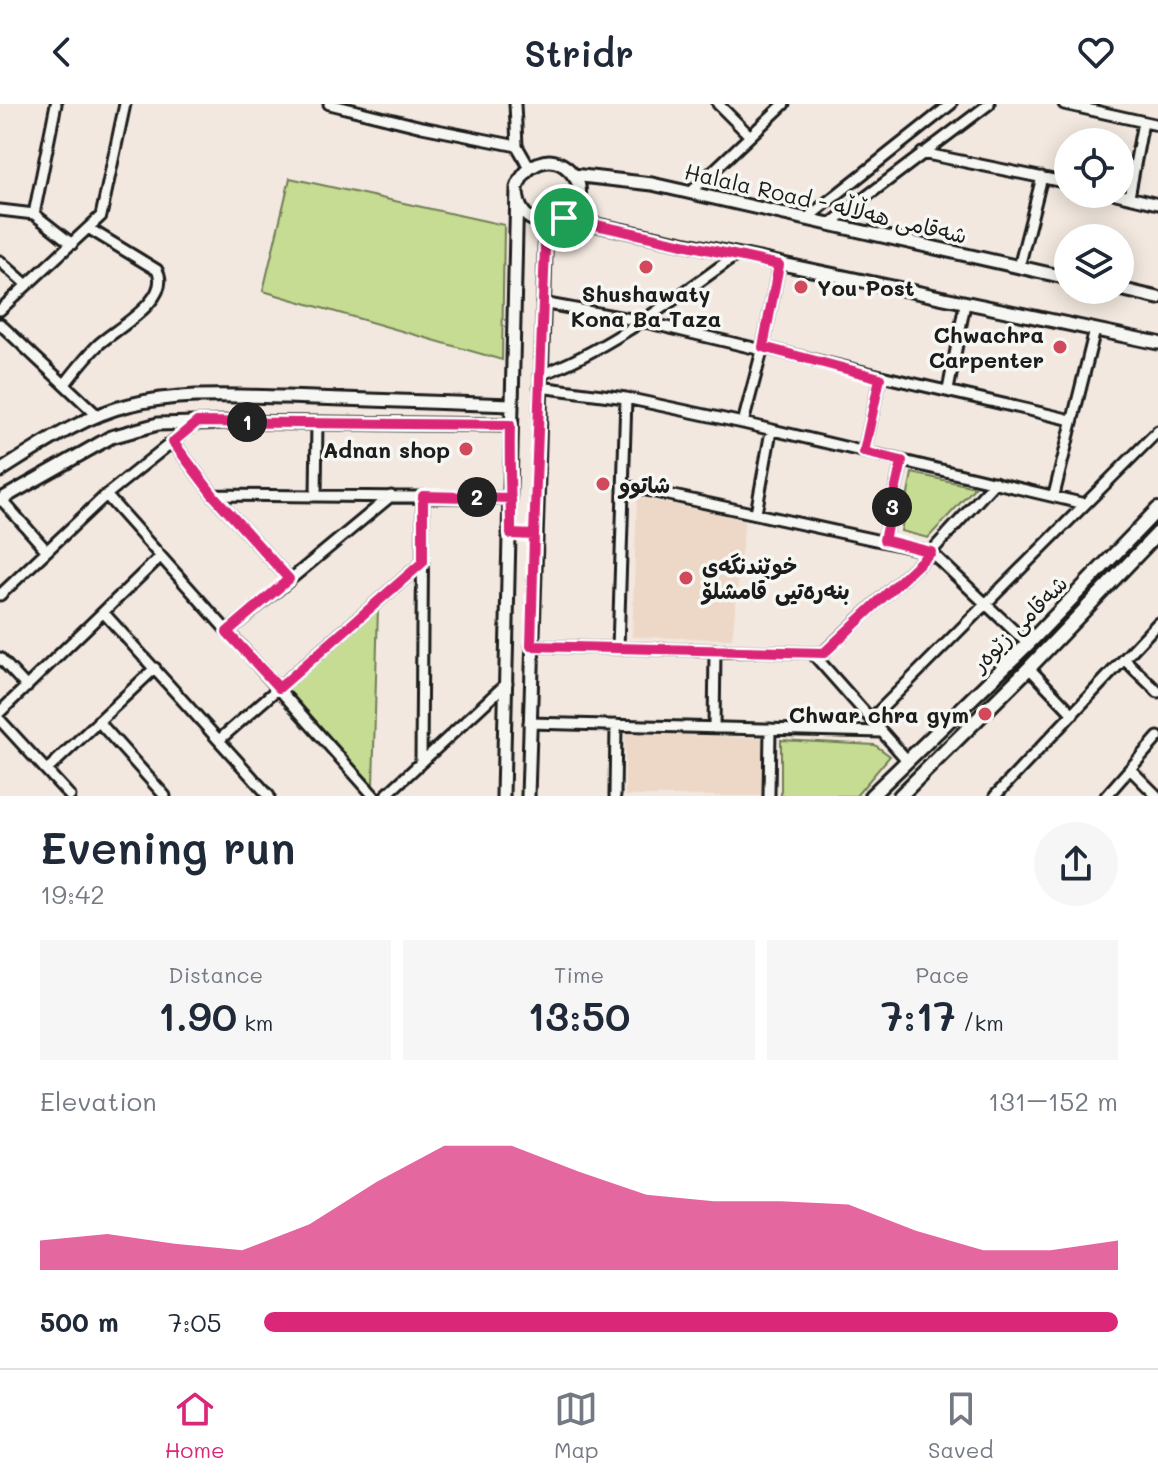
<!DOCTYPE html>
<html lang="en">
<head>
<meta charset="utf-8">
<style>
	:root { --surface:#fff; --page:#f6f6f7; --text:#1f2937; --muted:#747a83; --line:#e0e1e3; --accent:#db2777 }
	body { margin:0; font-family:Mali,"Playpen Sans Arabic",sans-serif; background:var(--page); color:var(--text); height:100vh; display:flex; flex-direction:column; font-size:30px; white-space:nowrap }
	* { box-sizing:border-box; margin:0 }
	p { font-size:26px; color:var(--muted) }
	.icon { flex:none; width:44px; height:44px; fill:none; stroke:currentColor; stroke-width:2; stroke-linecap:round; stroke-linejoin:round }
	.map { position:relative; height:692px; overflow:hidden }
	.side { display:flex; flex-direction:column; background:var(--surface); flex:1 }
	.side>* { flex:none }
	.tools { position:absolute; left:1054px; top:24px; display:grid; gap:16px }
	.tools a { display:grid; place-items:center; width:80px; height:80px; border-radius:50%; background:var(--surface); box-shadow:0 4px 20px #0003; font-size:40px }
	.pin { position:absolute; display:grid; place-items:center; width:68px; height:68px; color:#fff; margin:-34px; border:4px solid #fff; border-radius:50%; box-shadow:0 2px 8px #0007 }
	.km { position:absolute; width:40px; height:40px; margin:-20px; border-radius:50%; background:#222; color:#fff; font-size:22px; line-height:40px; text-align:center }
	.round { display:grid; place-items:center; flex:none; width:84px; height:84px; border-radius:42px; background:var(--page) }
	.overview { display:flex; align-items:center; justify-content:space-between; height:136px; padding:0 40px }
	h1 { font-size:44px; font-weight:600; line-height:60px }
	.figures { display:grid; grid-template-columns:repeat(3,1fr); gap:12px; height:136px; padding:8px 40px }
	.figures div { display:grid; align-content:center; border-radius:0px; background:var(--page); text-align:center }
	.figures b { font-size:40px; font-weight:600 }
	.figures small { font-size:22px; font-weight:400 }
	.figures p { font-size:22px }
	.chart { height:224px; padding:16px 40px }
	.chart p { display:flex; justify-content:space-between }
	.chart svg { width:100%; height:144px; margin-top:8px; fill:var(--accent); opacity:.7 }
	ul { padding:0 40px; list-style:none; font-size:26px }
	li { display:grid; grid-template-columns:128px 96px 1fr; align-items:center; height:60px }
	li i { height:20px; border-radius:10px; background:var(--accent) }
	header { display:flex; justify-content:space-between; align-items:center; height:104px; padding:0 40px; background:var(--surface); font-size:36px; font-weight:600 }
	.menu { display:flex; justify-content:space-around; align-items:center; height:112px; border-top:2px solid var(--line); background:var(--surface); font-size:22px; color:var(--muted) }
	.menu a { display:grid; justify-items:center; gap:4px }
	.menu .current { color:var(--accent) }
	.map>svg:first-child { display:block }
	.built { fill:#edd8c8 }
	.green { fill:#c5dc92; stroke:#707c57; stroke-width:2 }
	.lines { fill:none; stroke-linecap:round; stroke-linejoin:round }
	.minor-casing { stroke:#1c1c1c; stroke-width:15 }
	.tertiary-casing { stroke:#1c1c1c; stroke-width:17 }
	.secondary-casing { stroke:#1c1c1c; stroke-width:18 }
	.minor { stroke:#f6f6f2; stroke-width:9 }
	.tertiary { stroke:#f6f6f2; stroke-width:11 }
	.secondary { stroke:#f6f6f2; stroke-width:12 }
	.route-casing { stroke:#fff; stroke-width:16 }
	.route { stroke:#db2777; stroke-width:10 }
	.poi-dot { fill:#d1495b; stroke:#f6f6f2; stroke-width:3 }
	.labels { text-anchor:middle; dominant-baseline:central; stroke-width:7; stroke-linejoin:round; paint-order:stroke }
	.street-label { font-size:22px; fill:#1c1c1c; stroke:#f6f6f2 }
	.poi-label { font-size:22px; font-weight:bold; fill:#1c1c1c; stroke:#f6f6f2; text-anchor:start }
</style>
</head>
<body>
<header><svg class="icon" aria-label="back" viewBox="0 0 24 24"><path d="M15 5l-7 7 7 7"/></svg>Stridr<svg class="icon" aria-label="heart" viewBox="0 0 24 24"><path d="M12 20l-8-8c-3-5 5-10 8-4 3-6 11-1 8 4z"/></svg></header>
<div class="map">
<svg width="1158" height="692" viewBox="0 0 1158 692">
	<rect width="100%" height="100%" fill="#f2e8df"/>
	<filter id="ink" filterUnits="userSpaceOnUse"><feTurbulence type="fractalNoise" baseFrequency=".0125" numOctaves="2"/><feDisplacementMap in="SourceGraphic" scale="16" xChannelSelector="R" yChannelSelector="G"/><feConvolveMatrix kernelMatrix="1 2 1 2 8 2 1 2 1" color-interpolation-filters="sRGB"/></filter>
	<g filter="url(#ink)">
		<path class="built" d="M637,393L745,415L732,535L632,533Z
			M625,629L764,634L762,692H625Z"/>
		<path class="green" d="M290,74L504,121L502,256L263,187Z
			M912,369L975,383L928,434L901,427Z
			M378,503L373,681L287,585Z
			M781,636L875,641L890,652L856,692H781Z"/>
		<g class="lines">
			<defs>
				<path id="minor" d="M56,0L34,110L72,140
					M329,0L422,23L517,42
					M515,0L517,42L529,63
					M718,0L749,31
					M1064,0L1158,21
					M922,49L1068,79
					M690,89L784,0
					M1116,90L1158,100
					M1129,93L1143,18
					M0,106L34,110
					M806,115L951,0
					M830,120L989,0
					M0,157L27,181
					M1019,163L1042,73
					M542,199L641,217L762,246
					M0,206L101,112L125,0
					M0,220L98,312
					M763,243C865,270 968,291 1071,316
					M540,271C609,246 678,192 738,150
					M65,280C75,267 86,253 98,241C115,225 173,195 157,166L88,124
					M539,283L626,294L743,319L1085,400
					M948,286L965,200
					M743,319L763,243L779,161
					M173,338L213,391L289,475
					M864,348L880,274
					M623,381L931,448L1028,540
					M106,391L374,692
					M213,391L511,394
					M1054,391L1095,226
					M316,392L317,319
					M1,395L47,447
					M756,409L771,327
					M884,436L902,357
					M0,491L106,391L197,318
					M103,508L269,692
					M227,528L391,392
					M531,542L824,549
					M618,544L626,294
					M814,551L907,656
					M820,552L931,448L995,378
					M0,554L27,583
					M1124,555L1158,588
					M1029,564L1073,610
					M0,608L160,453
					M871,615L1158,327
					M0,616L70,692
					M98,617L165,692
					M529,619L882,628
					M714,624L715,546
					M219,636L423,458
					M421,658L423,392
					M1130,665L1157,692
					M47,666L155,564
					M385,692L507,579
					M615,692L616,621
					M769,692L770,625
					M995,692L1158,519
					M1106,692L1158,633"/>
				<path id="tertiary" d="M573,71L652,80L1068,174
					M564,114L1158,239
					M1120,185L1158,194
					M0,367C40,342 83,312 129,301C181,288 234,292 286,293C361,295 436,299 511,301
					M0,396L111,333L158,320L231,318L510,321
					M503,692L517,84C524,61 550,47 569,66C610,106 517,150 517,84
					M528,692L546,118"/>
				<path id="secondary" d="M871,692L1028,540L1158,405
					M900,692L1029,564L1158,429"/>
			</defs>
			<use href="#minor" class="minor-casing"/>
			<use href="#tertiary" class="tertiary-casing"/>
			<use href="#secondary" class="secondary-casing"/>
			<use href="#minor" class="minor"/>
			<use href="#tertiary" class="tertiary"/>
			<use href="#secondary" class="secondary"/>
		</g>
	</g>
	<g class="lines" filter="url(#ink)">
		<defs>
			<path id="route" d="M564,114L546,118L534,431L511,430C511,394 509,357 510,321L197,318L173,338L213,391L289,475L227,528L279,584L423,458V392L511,394V430L534,431L531,542L824,549L931,448L884,436L902,357L864,348L880,274L763,243L779,161L564,114"/>
		</defs>
		<use href="#route" class="route-casing"/>
		<use href="#route" class="route"/>
	</g>
	<g class="poi-dot">
		<circle cx="646" cy="163" r="8"/>
		<circle cx="801" cy="183" r="8"/>
		<circle cx="1060" cy="243" r="8"/>
		<circle cx="466" cy="345" r="8"/>
		<circle cx="603" cy="380" r="8"/>
		<circle cx="686" cy="474" r="8"/>
		<circle cx="985" cy="610" r="8"/>
	</g>
	<g class="labels">
		<g class="street-label">
			<text transform="translate(826 99) rotate(13)">Halala Road - شەقامی هەڵاڵە</text>
			<text transform="translate(1019 519) rotate(-45)">شەقامی زێوەر</text>
		</g>
		<g class="poi-label">
			<text x="817" y="183">You Post</text>
			<text x="646" y="189" text-anchor="middle">Shushawaty<tspan x="646" dy="25">Kona Ba Taza</tspan></text>
			<text x="1044" y="230" text-anchor="end">Chwachra<tspan x="1044" dy="25">Carpenter</tspan></text>
			<text x="450" y="345" text-anchor="end">Adnan shop</text>
			<text x="619" y="380">شاتوو</text>
			<text x="702" y="461">خوێندنگەی<tspan x="702" dy="25">بنەرەتیی قامشلۆ</tspan></text>
			<text x="969" y="610" text-anchor="end">Chwar chra gym</text>
		</g>
	</g>
</svg>
<div class="tools">
<a><svg class="icon" aria-label="locate" viewBox="0 0 24 24"><circle cx="12" cy="12" r="6"/><path d="M12 2v4M12 18v4M2 12h4M18 12h4"/></svg></a>
<a><svg class="icon" aria-label="layers" viewBox="0 0 24 24"><path d="M12 4l9 5-9 5-9-5zM3 14l9 5 9-5"/></svg></a>
</div>
<div class="pin" style="left:564px;top:114px;background:#1e9e55"><svg class="icon" aria-label="arrive" viewBox="0 0 24 24"><path d="M6 21V4h12l-3 4 3 4H6"/></svg></div>
<b class="km" style="left:247px;top:318px">1</b>
<b class="km" style="left:477px;top:393px">2</b>
<b class="km" style="left:892px;top:403px">3</b>
</div>
<section class="side">
<div class="overview"><div><h1>Evening run</h1><p>19:42</p></div><a class="round"><svg class="icon" aria-label="share" viewBox="0 0 24 24"><path d="M12 15V3M7 8l5-5 5 5M5 13v7h14v-7"/></svg></a></div>
<div class="figures">
<div><p>Distance</p><b>1.90<small> km</small></b></div>
<div><p>Time</p><b>13:50</b></div>
<div><p>Pace</p><b>7:17<small> /km</small></b></div>
</div>
<div class="chart"><p><span>Elevation</span>131–152 m</p>
<svg viewBox="0 0 160 44" preserveAspectRatio="none"><path d="M0 44V35L10 33L20 36L30 38L40 30L50 17L60 6L70 6L80 14L90 21L100 23L110 23L120 24L130 32L140 38L150 38L160 35V44z"/></svg>
</div>
<ul>
<li><b>500 m</b>7:05<i style="width:100%"></i></li>
</ul>
</section>
<nav class="menu">
<a class="current"><svg class="icon" aria-label="home" viewBox="0 0 24 24"><path d="M3 11l9-7 9 7M6 9v11h12V9"/></svg>Home</a>
<a><svg class="icon" aria-label="map" viewBox="0 0 24 24"><path d="M3 6l6-2 6 2 6-2v14l-6 2-6-2-6 2zM9 4v14M15 6v14"/></svg>Map</a>
<a><svg class="icon" aria-label="saved" viewBox="0 0 24 24"><path d="M7 4h10v16l-5-4-5 4z"/></svg>Saved</a>
</nav>
</body>
</html>
